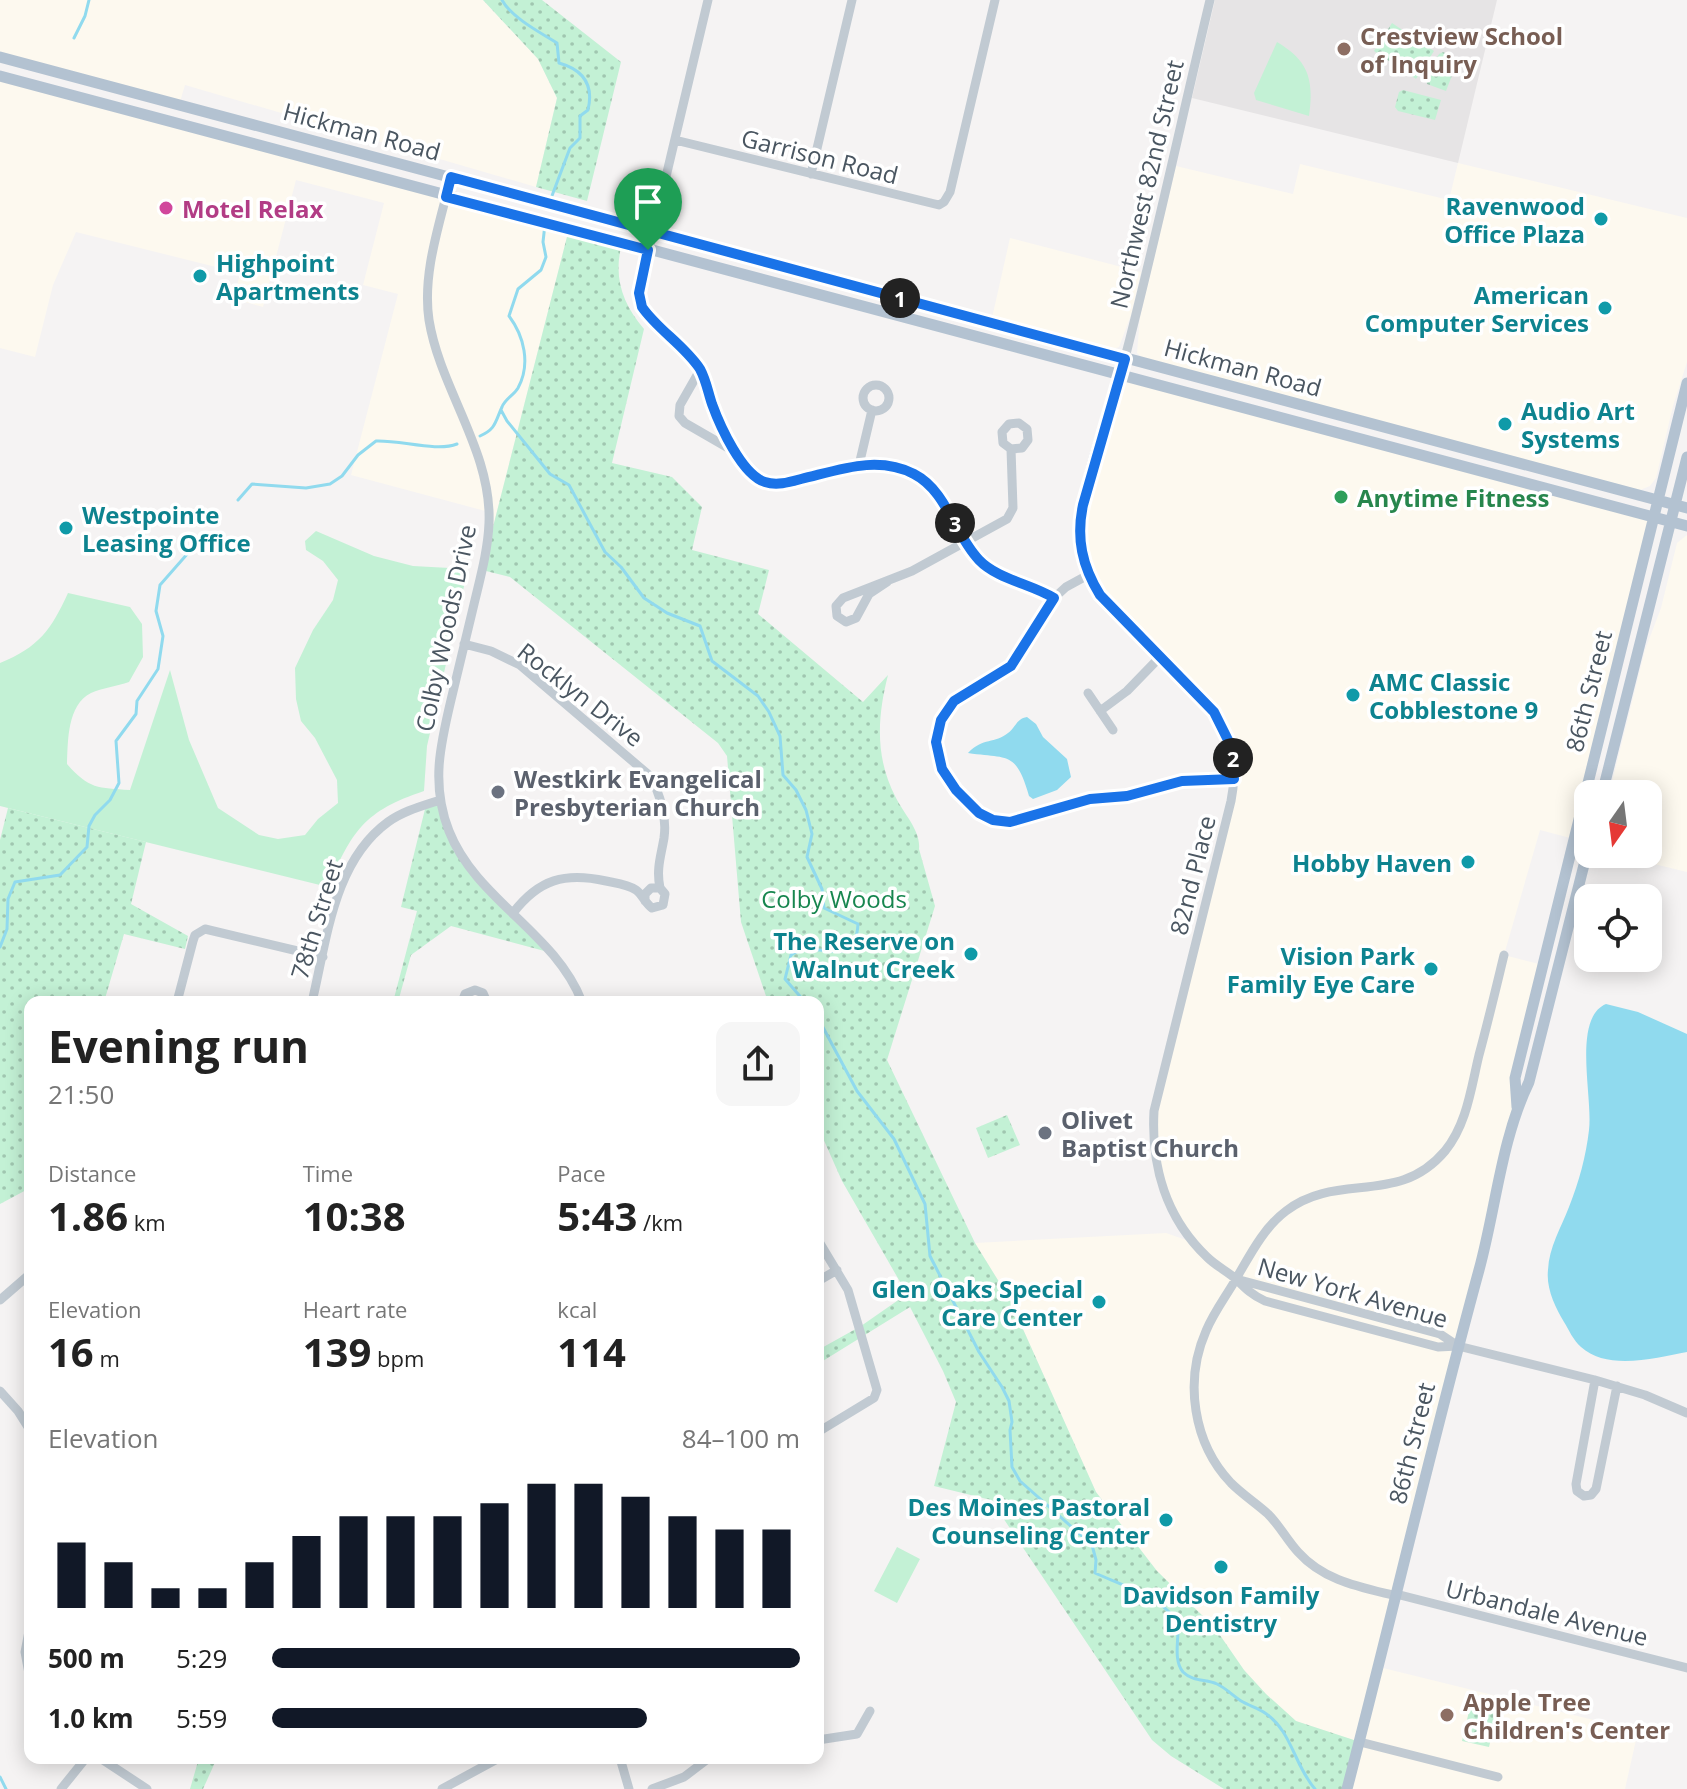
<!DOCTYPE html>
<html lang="en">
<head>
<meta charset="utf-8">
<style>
	:root { --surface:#fff; --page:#f6f6f6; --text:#222; --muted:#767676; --accent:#111827 }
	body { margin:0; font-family:"Open Sans",sans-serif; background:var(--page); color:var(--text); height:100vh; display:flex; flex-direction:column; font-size:30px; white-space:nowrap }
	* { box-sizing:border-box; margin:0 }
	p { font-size:26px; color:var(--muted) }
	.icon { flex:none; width:44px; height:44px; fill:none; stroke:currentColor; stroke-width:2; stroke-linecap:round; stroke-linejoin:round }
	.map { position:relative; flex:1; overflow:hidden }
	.sheet { position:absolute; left:24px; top:996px; width:800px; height:768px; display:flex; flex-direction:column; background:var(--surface); border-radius:16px; box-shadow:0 4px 20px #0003 }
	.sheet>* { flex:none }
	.needle { width:52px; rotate:194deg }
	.controls { position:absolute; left:1574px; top:780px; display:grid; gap:16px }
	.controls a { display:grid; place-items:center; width:88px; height:88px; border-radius:16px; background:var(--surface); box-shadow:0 4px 20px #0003; font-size:40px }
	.pin { position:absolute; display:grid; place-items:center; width:68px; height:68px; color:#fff; margin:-82px -34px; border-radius:50% 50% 50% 0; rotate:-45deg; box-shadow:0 0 8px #0007 }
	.pin .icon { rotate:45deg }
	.km { position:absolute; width:40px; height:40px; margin:-20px; border-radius:50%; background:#222; color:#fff; font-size:22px; line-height:40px; text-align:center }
	.round { display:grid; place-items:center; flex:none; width:84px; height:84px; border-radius:16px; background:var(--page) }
	.head { display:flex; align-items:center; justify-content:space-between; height:136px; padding:0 24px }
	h1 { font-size:44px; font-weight:700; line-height:60px }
	.metrics { display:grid; grid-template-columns:repeat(3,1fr); gap:12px; height:136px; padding:8px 24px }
	.metrics div { display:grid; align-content:center }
	.metrics b { font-size:40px; font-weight:700 }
	.metrics small { font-size:22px; font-weight:400 }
	.metrics p { font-size:22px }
	.chart { height:224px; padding:16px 24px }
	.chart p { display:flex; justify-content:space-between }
	.chart svg { width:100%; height:144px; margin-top:8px; stroke:var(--accent); stroke-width:6 }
	ul { padding:0 24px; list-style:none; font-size:26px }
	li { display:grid; grid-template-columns:128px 96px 1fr; align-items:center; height:60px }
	li i { height:20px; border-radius:10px; background:var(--accent) }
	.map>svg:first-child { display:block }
	.commercial { fill:#fdf9ef }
	.education { fill:#e6e4e5 }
	.green { fill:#c3f1d5 }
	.park { fill:url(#park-dots) }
	.water { fill:#90daee }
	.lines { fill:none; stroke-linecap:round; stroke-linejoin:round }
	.stream { stroke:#90daee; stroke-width:3 }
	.minor { stroke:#c1cad2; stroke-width:9 }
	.major { stroke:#b3c2d1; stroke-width:11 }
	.route-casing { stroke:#fff; stroke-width:16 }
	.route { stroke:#1a73e8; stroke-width:10 }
	.education-dot { fill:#8d6e63; stroke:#fff; stroke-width:3 }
	.hotel-dot { fill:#d1479c; stroke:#fff; stroke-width:3 }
	.culture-dot { fill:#0f9aa8; stroke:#fff; stroke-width:3 }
	.leisure-dot { fill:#2e9e5b; stroke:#fff; stroke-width:3 }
	.worship-dot { fill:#6b7280; stroke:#fff; stroke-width:3 }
	.labels { text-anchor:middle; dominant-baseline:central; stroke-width:7; stroke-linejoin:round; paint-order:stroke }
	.education-label { font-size:24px; font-weight:bold; fill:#785e54; stroke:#fff; text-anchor:start }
	.street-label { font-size:24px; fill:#4a5661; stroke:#fff }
	.culture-label { font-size:24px; font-weight:bold; fill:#0d838f; stroke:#fff; text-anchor:end }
	.hotel-label { font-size:24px; font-weight:bold; fill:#b23c85; stroke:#fff; text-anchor:start }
	.leisure-label { font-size:24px; font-weight:bold; fill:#27864d; stroke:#fff; text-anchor:start }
	.worship-label { font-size:24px; font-weight:bold; fill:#5b616d; stroke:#fff; text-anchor:start }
	.park-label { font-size:24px; fill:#17864f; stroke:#fff }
</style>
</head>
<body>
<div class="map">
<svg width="1687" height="1789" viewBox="0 0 1687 1789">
	<defs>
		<pattern id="park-dots" width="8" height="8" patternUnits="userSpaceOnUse" patternTransform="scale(2)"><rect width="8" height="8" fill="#c3f1d5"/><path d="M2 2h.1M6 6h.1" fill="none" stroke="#a0c6b0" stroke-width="1.8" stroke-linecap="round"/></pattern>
	</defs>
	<rect width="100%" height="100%" fill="#f5f3f3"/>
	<path class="commercial" d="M0,0H483L538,59L557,98L536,187L185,85L179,105L0,57Z
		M0,76L569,229L482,570L489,512L351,475L398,294L363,285L384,203L296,180L263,307L234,299L240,273L76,232L53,285L35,357L0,348Z
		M1458,163L1687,218V362L1673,406L1656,478L1650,486L1640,490L1143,358L1137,353L1140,317L1176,166L1293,194L1300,164L1449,200Z
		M1010,238L1141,272L1131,315L1119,347L1110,350L992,318Z
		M1120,376L1653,519L1574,839L1540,830L1504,955L1543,965L1515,1078L1517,1108L1379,1667L1638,1731L1625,1789H1347L1359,1742L1296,1721L1266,1694L1244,1670L1215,1628L1157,1571L1096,1492L1009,1298L975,1243L1166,1233L1192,1242L1171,1209L1153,1132L1233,787L1223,727L1110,607L1088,575L1080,520Z
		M1687,535V872L1613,854H1648V794H1609L1645,650L1661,608L1677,543Z"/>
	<path class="education" d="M1215,0H1497L1458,163L1192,98Z"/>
	<path class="green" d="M1277,42C1309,61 1314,80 1309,116L1256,100L1254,93Z
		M316,531L374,556L413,566L468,569L427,746L424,791C364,811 352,831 328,887L0,806V663C39,647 51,630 68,593L130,607L142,624L143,657L129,682C117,686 102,688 91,693C67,705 68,741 67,764C89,789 98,788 130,790L170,670L189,740L218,808L259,835L278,839L305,835L318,819L338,803L337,780L315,738L301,721L296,699L295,668L313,630L333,600L338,580L323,561L306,550L305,541Z
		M897,1547L920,1559L897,1603L874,1591Z"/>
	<path class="park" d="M483,0H542L621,62L587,201L536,187L557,98L538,59Z
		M1392,23L1434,51L1416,79L1374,51Z
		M1443,52L1458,60L1446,91L1427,84L1426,76L1439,54Z
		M1403,90L1441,100L1435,120L1398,111L1395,107L1399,92Z
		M569,229L622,243C613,277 622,303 644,329L612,463L672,477L702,507L692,550L769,570L758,614L863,702L888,675C877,718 875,758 896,798C904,814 921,831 919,849L935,906L887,1060L975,1243L1009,1298L1096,1492L1157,1571L1215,1628L1244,1670L1266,1694L1296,1721L1360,1742L1347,1789H1224L1171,1756L1152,1740L991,1500L934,1486L956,1402L943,1371L910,1307L818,1364V1350L861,1326L907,1294L842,1181L818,1127V1002H768L741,922L727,756L718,743L510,577L482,570Z
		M440,800L449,830L473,870L552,953L451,926L411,955L398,1002H393L417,911L401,907L426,805Z
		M8,808L146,842L131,904L188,936L185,949L124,934L104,1002H30V1188L0,1204V840Z
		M1007,1115L1020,1145L988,1158L976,1128Z
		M1470,1707L1497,1714L1489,1747L1462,1741Z
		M199,1758H217L203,1789H190Z"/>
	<path class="water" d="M1027,717L1036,724L1043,737L1067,759L1071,777L1057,790L1033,799L1029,796C1016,750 1007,759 968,753C983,737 995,744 1008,733C1016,727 1016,719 1027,717Z
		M1606,1004L1638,1012L1687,1034V1352C1656,1358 1607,1371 1581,1347C1573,1340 1569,1330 1564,1322C1555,1307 1546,1288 1548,1270C1549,1247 1561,1228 1569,1207C1579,1182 1586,1156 1589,1130C1593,1097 1572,1018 1606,1004Z"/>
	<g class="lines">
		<path class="stream" d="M502,0C511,17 539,32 557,43L559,63C584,70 594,85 588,110L580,116V138L570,148L550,201
			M74,38L85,16L89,0
			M501,410L507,421L550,474L569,485L605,552L621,567L644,598L667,613L700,626L712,661L758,696L769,712L780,736L783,775L796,790L806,810L812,834L807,857L822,889L824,908L858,924C855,974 816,937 791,955L785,979L805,1002
			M480,436C496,429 495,422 502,407C505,399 514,395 518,388C531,364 524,336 509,316L518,289L541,270L546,257L543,242L545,224
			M238,500L252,484L306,488L330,484L342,476L358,455L376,441C401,440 436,452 457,444
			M0,947L7,929L8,899L15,882L60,875L87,847L89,826L95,815L110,800L119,783L116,741L136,714L137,701L158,669L163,636L156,611L160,585L196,544
			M818,1018L857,1091L894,1139L925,1204L930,1256L979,1352L1002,1387L1009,1401L1012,1422L1010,1430L1012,1467L1020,1481L1092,1545L1096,1560L1095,1573C1118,1584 1176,1601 1178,1630C1178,1643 1174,1661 1183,1672C1193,1682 1206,1679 1217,1684C1226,1688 1234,1697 1243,1702C1250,1706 1258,1708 1265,1713C1292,1731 1294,1765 1315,1789
			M0,1777L6,1789"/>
		<path class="minor" d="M708,0L640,286C636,318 676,340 694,363C704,375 707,388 712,402C719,422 737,462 753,476C778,497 830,468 859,465C878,463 896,466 913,474C947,491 954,533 979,560C997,579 1031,584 1054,598
			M1210,0C1182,117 1157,234 1127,350C1112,405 1086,464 1080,521C1077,548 1086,573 1100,595L1214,712C1231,740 1238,768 1231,801L1154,1111C1151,1166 1166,1218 1207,1257C1216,1266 1227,1271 1236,1279C1246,1289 1252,1295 1265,1301L1438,1347L1458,1346L1595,1380L1645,1395L1687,1413
			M675,140L939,205L944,202L950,192L995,0
			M811,174L852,0
			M451,177C440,223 422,273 429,320C440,389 492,451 489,523C488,549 481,575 475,600C467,633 459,667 451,700C440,746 431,785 449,831C476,900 555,932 582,1002
			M700,370L680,405L679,416L685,423L737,453
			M863 398a13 13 0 1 1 26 0a13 13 0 1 1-26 0Z
			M859,465L872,410
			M1088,575L1066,587L1054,598L1011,666L963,695L947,709L937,730L936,742L938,757L949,781L979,813L1002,822L1090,799L1127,796L1182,781L1234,779
			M887,582L869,594L856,618L846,622L837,616L836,606L843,598L912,571L1007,519L1013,508L1011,449L1003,443L1002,432L1009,424L1019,423L1027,429L1028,440L1022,448L1011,449
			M464,644L491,651L520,665L650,776C660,794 667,817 664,838C661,856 656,869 660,888
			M1088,693L1113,730
			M1100,711L1127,691L1160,657
			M513,913C539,879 565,872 606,881C615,883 627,884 636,890C642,894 645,903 652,908L663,905L665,894L660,888H651L645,894V901
			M177,1002L193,941L195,935L205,929L323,957
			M312,1002C327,940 333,862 388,822C403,811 422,806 440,800
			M462,1002L465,994L475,990L483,993L487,1002
			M818,1240L848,1290L877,1390L874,1398L818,1432
			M1236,1279L1440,1334L1458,1346
			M818,1281L837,1270
			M0,1300L30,1274
			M1595,1380L1576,1484L1577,1491L1584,1496L1591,1495L1596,1489L1617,1386
			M0,1391L18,1411L30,1430
			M1396,1594L1687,1668
			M1396,1596C1360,1587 1324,1581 1298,1552C1287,1540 1280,1526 1268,1514C1256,1503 1243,1495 1231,1483C1193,1443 1184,1381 1206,1331C1213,1314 1224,1299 1233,1284C1248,1259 1262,1229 1286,1211C1338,1171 1398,1207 1445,1151C1467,1124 1471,1088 1479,1055C1488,1022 1496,988 1504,955
			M30,1626L25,1652L30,1679
			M818,1740L857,1734L870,1711
			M1360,1742L1498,1777
			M100,1758L147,1789
			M620,1758L629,1789
			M61,1789L86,1758
			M442,1789L499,1758
			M652,1789L684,1777L709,1758"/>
		<path class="major" d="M0,57L1687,508
			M0,76L1687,526
			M1602,794L1687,457
			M1517,1107L1515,1078L1687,383
			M1347,1789C1392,1616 1432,1442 1479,1270C1496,1208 1501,1140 1529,1082L1588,849"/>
	</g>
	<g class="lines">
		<defs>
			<path id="route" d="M451,177L1125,359L1083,505C1076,538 1082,566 1100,595L1214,712L1230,744L1234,779L1182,781L1127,796L1090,799L1010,822L993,820L979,813L956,790L942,769L936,742L941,720L954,701L1011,666L1054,598C1031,584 997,579 979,560C954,534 947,491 914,474C877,455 839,470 801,479C790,482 777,486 765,482C742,475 720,426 712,404C708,392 706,380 700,369C684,345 658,330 642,307L639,293L648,250L446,197Z"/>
		</defs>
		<use href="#route" class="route-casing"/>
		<use href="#route" class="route"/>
	</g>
	<g class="education-dot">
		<circle cx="1344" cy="49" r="8"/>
		<circle cx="1447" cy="1715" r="8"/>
	</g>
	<circle class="hotel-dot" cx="166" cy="208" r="8"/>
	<g class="culture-dot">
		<circle cx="1601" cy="219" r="8"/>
		<circle cx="200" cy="276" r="8"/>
		<circle cx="1605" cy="308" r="8"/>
		<circle cx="1505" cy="424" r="8"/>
		<circle cx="66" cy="528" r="8"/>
		<circle cx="1353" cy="695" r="8"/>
		<circle cx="1468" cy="862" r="8"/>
		<circle cx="971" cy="954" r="8"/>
		<circle cx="1431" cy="969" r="8"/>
		<circle cx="1099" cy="1302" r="8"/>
		<circle cx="1166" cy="1520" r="8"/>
		<circle cx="1221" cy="1567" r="8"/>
	</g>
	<circle class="leisure-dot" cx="1341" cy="497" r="8"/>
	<g class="worship-dot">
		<circle cx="498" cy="792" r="8"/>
		<circle cx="1045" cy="1133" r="8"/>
	</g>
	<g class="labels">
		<g class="education-label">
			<text x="1360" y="35">Crestview School<tspan x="1360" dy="28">of Inquiry</tspan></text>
			<text x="1463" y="1701">Apple Tree<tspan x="1463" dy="28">Children's Center</tspan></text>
		</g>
		<g class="street-label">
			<text transform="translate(362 131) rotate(15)">Hickman Road</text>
			<text transform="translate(820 156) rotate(14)">Garrison Road</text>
			<text transform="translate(1146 184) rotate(-77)">Northwest 82nd Street</text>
			<text transform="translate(1243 367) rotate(15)">Hickman Road</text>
			<text transform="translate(445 628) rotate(-78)">Colby Woods Drive</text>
			<text transform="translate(1588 691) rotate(-76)">86th Street</text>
			<text transform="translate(581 694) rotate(38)">Rocklyn Drive</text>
			<text transform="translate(1192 875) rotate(-76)">82nd Place</text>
			<text transform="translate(316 919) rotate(-73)">78th Street</text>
			<text transform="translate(1353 1292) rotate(16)">New York Avenue</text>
			<text transform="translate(1411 1443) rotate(-76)">86th Street</text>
			<text transform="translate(1547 1612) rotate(14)">Urbandale Avenue</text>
		</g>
		<g class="culture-label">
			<text x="1585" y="205">Ravenwood<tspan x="1585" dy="28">Office Plaza</tspan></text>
			<text x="216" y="262" text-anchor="start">Highpoint<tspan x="216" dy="28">Apartments</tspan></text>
			<text x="1589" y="294">American<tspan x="1589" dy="28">Computer Services</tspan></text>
			<text x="1521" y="410" text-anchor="start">Audio Art<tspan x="1521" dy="28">Systems</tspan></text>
			<text x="82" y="514" text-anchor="start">Westpointe<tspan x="82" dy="28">Leasing Office</tspan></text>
			<text x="1369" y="681" text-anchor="start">AMC Classic<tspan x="1369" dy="28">Cobblestone 9</tspan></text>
			<text x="1452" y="862">Hobby Haven</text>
			<text x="955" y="940">The Reserve on<tspan x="955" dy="28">Walnut Creek</tspan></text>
			<text x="1415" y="955">Vision Park<tspan x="1415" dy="28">Family Eye Care</tspan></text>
			<text x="1083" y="1288">Glen Oaks Special<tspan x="1083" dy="28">Care Center</tspan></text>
			<text x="1150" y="1506">Des Moines Pastoral<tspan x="1150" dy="28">Counseling Center</tspan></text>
			<text x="1221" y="1594" text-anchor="middle">Davidson Family<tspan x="1221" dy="28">Dentistry</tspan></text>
		</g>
		<g class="hotel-label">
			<text x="182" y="208">Motel Relax</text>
		</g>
		<g class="leisure-label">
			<text x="1357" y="497">Anytime Fitness</text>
		</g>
		<g class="worship-label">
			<text x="514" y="778">Westkirk Evangelical<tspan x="514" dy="28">Presbyterian Church</tspan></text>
			<text x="1061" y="1119">Olivet<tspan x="1061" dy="28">Baptist Church</tspan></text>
		</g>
		<g class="park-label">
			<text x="834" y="898">Colby Woods</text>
		</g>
	</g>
</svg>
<div class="controls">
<a><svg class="needle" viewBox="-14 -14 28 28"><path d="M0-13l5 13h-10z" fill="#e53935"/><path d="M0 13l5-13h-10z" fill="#767676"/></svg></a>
<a><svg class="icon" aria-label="locate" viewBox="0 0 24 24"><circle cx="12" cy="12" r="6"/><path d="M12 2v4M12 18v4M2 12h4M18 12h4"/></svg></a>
</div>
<div class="pin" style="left:648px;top:250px;background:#1e9e55"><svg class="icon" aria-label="arrive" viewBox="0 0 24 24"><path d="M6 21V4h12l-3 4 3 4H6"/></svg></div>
<b class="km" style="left:900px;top:298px">1</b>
<b class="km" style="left:1233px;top:758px">2</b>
<b class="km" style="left:955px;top:523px">3</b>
<section class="sheet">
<div class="head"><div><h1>Evening run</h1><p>21:50</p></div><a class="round"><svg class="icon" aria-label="share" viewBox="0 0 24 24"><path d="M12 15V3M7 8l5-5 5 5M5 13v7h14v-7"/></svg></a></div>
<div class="metrics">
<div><p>Distance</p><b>1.86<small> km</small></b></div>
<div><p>Time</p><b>10:38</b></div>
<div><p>Pace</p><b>5:43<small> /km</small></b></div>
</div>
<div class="metrics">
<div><p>Elevation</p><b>16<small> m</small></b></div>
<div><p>Heart rate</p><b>139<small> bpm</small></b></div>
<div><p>kcal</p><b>114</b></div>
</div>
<div class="chart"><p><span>Elevation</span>84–100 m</p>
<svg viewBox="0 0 160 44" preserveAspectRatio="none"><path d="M5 44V24M15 44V30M25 44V38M35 44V38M45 44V30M55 44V22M65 44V16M75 44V16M85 44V16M95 44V12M105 44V6M115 44V6M125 44V10M135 44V16M145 44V20M155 44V20"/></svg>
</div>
<ul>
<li><b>500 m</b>5:29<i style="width:100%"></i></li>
<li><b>1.0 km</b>5:59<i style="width:71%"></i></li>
</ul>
</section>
</div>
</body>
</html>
